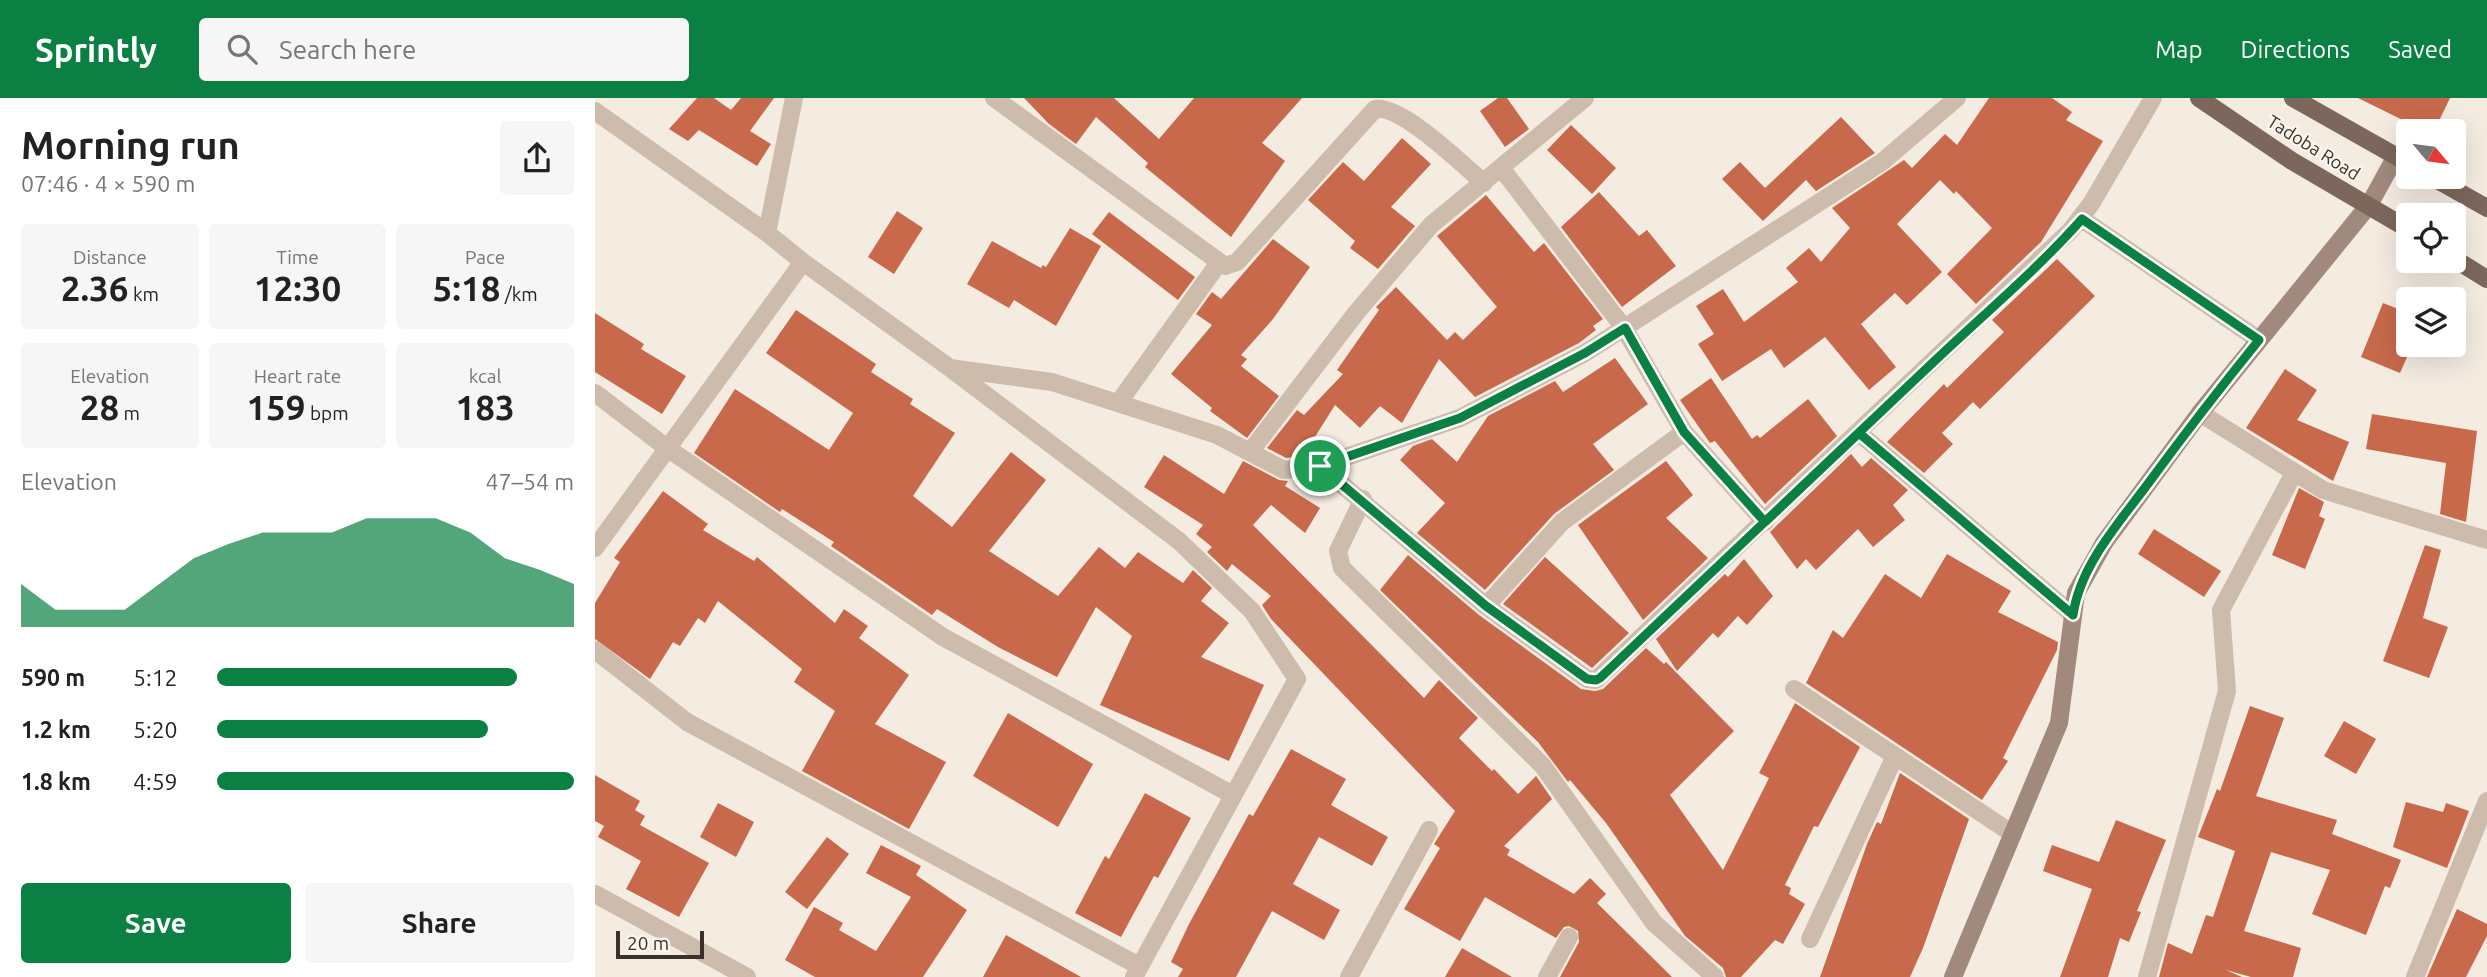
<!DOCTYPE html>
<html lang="en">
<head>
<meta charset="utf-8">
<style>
	:root { --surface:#fff; --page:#f6f6f6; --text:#222; --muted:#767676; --accent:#0b8043 }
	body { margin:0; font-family:Ubuntu,sans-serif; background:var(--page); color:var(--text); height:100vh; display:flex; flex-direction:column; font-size:26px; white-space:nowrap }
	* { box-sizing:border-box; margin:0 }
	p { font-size:23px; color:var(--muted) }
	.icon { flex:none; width:38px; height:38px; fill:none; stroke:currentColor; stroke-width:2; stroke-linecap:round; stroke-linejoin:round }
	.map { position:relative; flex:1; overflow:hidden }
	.details { display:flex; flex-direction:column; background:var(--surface); width:595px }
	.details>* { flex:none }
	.needle { width:46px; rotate:119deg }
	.controls { position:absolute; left:1801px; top:21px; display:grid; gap:14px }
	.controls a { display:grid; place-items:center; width:70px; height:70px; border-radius:7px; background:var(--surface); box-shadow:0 7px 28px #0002; font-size:35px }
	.scale { position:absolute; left:21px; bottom:18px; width:88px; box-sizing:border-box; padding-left:7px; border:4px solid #3b302b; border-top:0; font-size:19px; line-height:24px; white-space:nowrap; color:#3b302b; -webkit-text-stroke:5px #fbf5ee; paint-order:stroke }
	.pin { position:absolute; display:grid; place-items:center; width:60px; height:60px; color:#fff; margin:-30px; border:4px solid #fff; border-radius:50%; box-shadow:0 2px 7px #0007 }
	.round { display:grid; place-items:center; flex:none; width:74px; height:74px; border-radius:7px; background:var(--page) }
	.overview { display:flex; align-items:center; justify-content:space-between; height:119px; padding:0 21px }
	h1 { font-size:38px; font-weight:600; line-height:52px }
	.metrics { display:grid; grid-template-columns:repeat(3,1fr); gap:10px; height:119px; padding:7px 21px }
	.metrics div { display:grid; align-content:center; border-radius:7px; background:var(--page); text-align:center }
	.metrics b { font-size:35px; font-weight:600 }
	.metrics small { font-size:19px; font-weight:400 }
	.metrics p { font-size:19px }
	.chart { height:196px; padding:14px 21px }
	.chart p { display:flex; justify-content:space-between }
	.chart svg { width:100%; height:126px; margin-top:7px; fill:var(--accent); opacity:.7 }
	.cta { display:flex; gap:14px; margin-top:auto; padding:14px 21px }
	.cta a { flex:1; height:80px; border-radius:7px; background:var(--accent); color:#fff; font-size:28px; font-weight:600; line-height:80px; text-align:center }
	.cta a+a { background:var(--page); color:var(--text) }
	ul { padding:0 21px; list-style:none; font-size:23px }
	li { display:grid; grid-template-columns:112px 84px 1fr; align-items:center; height:52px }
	li i { height:18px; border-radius:9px; background:var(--accent) }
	header { display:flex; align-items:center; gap:42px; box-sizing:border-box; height:98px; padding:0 35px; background:var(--accent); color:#fff }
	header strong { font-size:33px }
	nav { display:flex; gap:38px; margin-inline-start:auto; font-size:24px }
	.search { width:490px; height:63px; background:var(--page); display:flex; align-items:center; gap:18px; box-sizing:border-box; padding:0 24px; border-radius:7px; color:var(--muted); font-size:26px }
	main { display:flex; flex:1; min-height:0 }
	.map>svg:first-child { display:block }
	.building { fill:#c8694b }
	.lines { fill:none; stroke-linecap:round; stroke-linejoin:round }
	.street { stroke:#cdbbac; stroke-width:18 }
	.secondary { stroke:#a18a7d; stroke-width:18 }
	.primary { stroke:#7d675c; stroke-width:18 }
	.route-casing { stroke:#fff; stroke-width:14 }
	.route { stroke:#0b8043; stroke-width:9 }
	.labels { text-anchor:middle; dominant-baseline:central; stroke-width:5; stroke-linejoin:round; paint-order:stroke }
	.street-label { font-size:18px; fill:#3b302b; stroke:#fbf5ee }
</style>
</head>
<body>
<header>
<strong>Sprintly</strong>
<div class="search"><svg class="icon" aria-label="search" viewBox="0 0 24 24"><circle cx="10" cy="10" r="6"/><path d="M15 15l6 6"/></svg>Search here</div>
<nav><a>Map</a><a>Directions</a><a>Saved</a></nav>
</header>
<main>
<section class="details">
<div class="overview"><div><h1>Morning run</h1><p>07:46 · 4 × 590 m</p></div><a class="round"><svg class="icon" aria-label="share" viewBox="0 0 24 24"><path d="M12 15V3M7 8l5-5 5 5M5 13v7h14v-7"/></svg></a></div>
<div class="metrics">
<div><p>Distance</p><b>2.36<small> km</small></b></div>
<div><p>Time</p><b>12:30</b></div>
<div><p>Pace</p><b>5:18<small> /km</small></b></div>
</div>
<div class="metrics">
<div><p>Elevation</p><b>28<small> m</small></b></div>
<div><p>Heart rate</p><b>159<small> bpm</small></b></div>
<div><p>kcal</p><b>183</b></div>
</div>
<div class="chart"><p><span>Elevation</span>47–54 m</p>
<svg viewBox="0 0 160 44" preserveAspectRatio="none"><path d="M0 44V29L10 38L20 38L30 38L40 29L50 20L60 15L70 11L80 11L90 11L100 6L110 6L120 6L130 11L140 20L150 24L160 29V44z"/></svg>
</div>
<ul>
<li><b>590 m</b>5:12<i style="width:84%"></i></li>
<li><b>1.2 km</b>5:20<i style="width:76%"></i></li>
<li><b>1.8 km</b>4:59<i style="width:100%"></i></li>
</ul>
<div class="cta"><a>Save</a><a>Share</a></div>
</section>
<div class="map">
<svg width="1892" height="879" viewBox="0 0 1892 879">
	<rect width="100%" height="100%" fill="#f4ebe1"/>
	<path class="building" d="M102,0H119L136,12L146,0H179L155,33L176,46L162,68L104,32L93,43L74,31Z
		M429,0H519L564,41L599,0H707L667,45L690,63L636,139L550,69L553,65L501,19L481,46L454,26Z
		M903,0H912L934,31L910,49L885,13Z
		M1394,0H1457L1477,14L1471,22L1508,43L1446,144L1381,206L1352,176L1397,130L1361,93L1359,96L1345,82L1302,126L1347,174L1312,207L1300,195L1266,226L1301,269L1274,292L1230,239L1189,270L1176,251L1127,283L1103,246L1119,236L1101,208L1128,191L1149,224L1203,184L1191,170L1214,150L1226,164L1255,130L1237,110L1309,62L1317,70L1350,36L1362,47Z
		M1763,0H1855L1839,33H1830Z
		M1246,19L1280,55L1221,93L1211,82L1168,123L1127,81L1145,64L1170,90Z
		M976,27L1021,70L997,96L952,52Z
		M807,40L836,66L796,109L820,128L783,171L755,150L760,143L713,102L748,64L769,83Z
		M1004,94L1044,138L1052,132L1081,168L1027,209L966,129Z
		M891,97L939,154L949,145L1008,221L998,228L1001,232L984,245L880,299L844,261L807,325L785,308L765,330L740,307L708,358L691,360L672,350L702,312L709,317L748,276L742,272L784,212L781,209L801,189L852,242L860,234L868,242L902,209L842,138Z
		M302,113L328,130L299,176L273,159Z
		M514,114L600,179L583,202L497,136Z
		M475,130L506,148L461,228L419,202L414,210L372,186L397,143L446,170L448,167L451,169Z
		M678,141L715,169L678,221L646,257L652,261L646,268L684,298L652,340L615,313L617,310L576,276L617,227L601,216L617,194L626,201Z
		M1462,161L1500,198L1385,311L1378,304L1347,335L1358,346L1329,375L1292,344L1349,286L1352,290L1409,234L1397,222Z
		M1788,205L1813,215V257L1805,275L1766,259Z
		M201,212L281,266L276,274L318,301L315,306L360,335L318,398L357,429L416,354L451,382L394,453L463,498L504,449L530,470L543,454L588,485L598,472L617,490L606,503L634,525L606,559L669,587L634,663L505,607L537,538L501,509L462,579L403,549L342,511L337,517L236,448L239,444L187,411L185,414L99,355L140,291L234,352L258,315L171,255Z
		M0,215L49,246L46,251L91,278L67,316L0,274Z
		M1020,260L1053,306L998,346L1019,372L959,416L890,492L822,435L850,405L805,362L818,348L837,341L862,364L893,318L960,283L968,294Z
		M1690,271L1722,292L1702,322L1754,344L1738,383L1651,330Z
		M1116,280L1157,341L1162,337L1165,340L1213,301L1242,338L1170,406L1120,343L1115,345L1085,302Z
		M1777,316L1882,333L1871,424L1845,416L1851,365L1771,351Z
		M1256,356L1267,369L1276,360L1313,392L1298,407L1310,422L1278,449L1263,431L1221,472L1211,461L1202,471L1175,434Z
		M569,357L629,396L648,363L684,382L693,383L690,388L725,410L710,435L676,407L658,427L829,600L844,582L883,620L864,640L897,673L899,671L923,696L941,678L957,701L909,748L915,752L912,757L979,796L995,780L1011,796L1002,805L1077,879H965L984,844L983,833L974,828L969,829L961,840L890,799L865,843L809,811L845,750L839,746L860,713L676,521L667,507L676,498L637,466L632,473L612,454L617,449L601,436L608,427L549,389Z
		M1071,363L1098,397L1071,420L1113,460L1048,522L983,427Z
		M1704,390L1729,404L1724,418L1730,421L1710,471L1677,457Z
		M68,393L113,426L108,432L159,463L162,459L240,525L249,511L273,528L264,540L314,577L280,626L351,664L314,731L207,673L240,613L199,584L207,571L123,503L110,525L103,520L85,548L78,544L55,581L0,541V505L25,464L19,460Z
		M1559,431L1626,473L1609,499L1543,456Z
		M1830,447L1846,452L1828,520L1853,529L1834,580L1788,563Z
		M1352,456L1416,493L1403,514L1463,544L1462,552L1408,660L1413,663L1387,702L1211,585L1238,532L1248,540L1290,476L1326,500Z
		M813,457L884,517L986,591L1000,593L1008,591L1051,550L1069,566L1071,564L1139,633L1075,697L1128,772L1174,680L1164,675L1200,605L1265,649L1223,729L1219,728L1190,787L1196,790L1194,796L1210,806L1188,846L1180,842L1146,879H1131L1128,870L1090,838L1011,725L975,682L973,684L943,644L785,492Z
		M950,459L1034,535L997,570L908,506Z
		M1149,461L1178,498L1152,527L1143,518L1123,540L1118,535L1082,573L1061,541L1130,476L1133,479Z
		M1655,608L1689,620L1661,698L1742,722L1737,736L1806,762L1795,790L1790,788L1771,837L1717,816L1735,772L1676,754L1649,833L1706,850L1698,879H1656L1631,872L1647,879H1564L1573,845L1597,856L1611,817L1618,819L1640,753L1603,739L1622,691L1625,693Z
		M413,615L498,666L463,729L378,678Z
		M1749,623L1781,641L1761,676L1729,658Z
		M696,651L751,681L736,707L793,739L777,768L724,739L698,786L745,812L729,842L677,813L641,879H583L588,871L576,864L594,826L654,716L658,718Z
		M1305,675L1374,721L1328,850L1315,879H1225L1272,746L1282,724L1286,726Z
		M0,677L45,703L40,712L50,718L45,727L114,765L84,819L31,791L46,763L3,739L9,728L0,723Z
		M550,695L596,720L563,780L559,778L526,839L480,815L510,758L514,761Z
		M1811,704L1848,714L1851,705L1874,713L1852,770L1798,749Z
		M123,705L159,724L141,759L105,739Z
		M1521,722L1571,742L1542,813L1546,814L1534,844L1525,840L1513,879H1465L1497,791L1448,773L1457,747L1504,764Z
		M232,739L254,756L212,811L190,794Z
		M286,747L326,768L321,777L372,812L328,879H220L190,862L219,809L248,825L244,832L281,853L316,799L271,775Z
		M1862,811L1892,826V838L1871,879H1832Z
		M411,837L486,879H388Z
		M867,850L917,879H850Z"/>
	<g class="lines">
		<path class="street" d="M399,0L630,168L642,164L780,11C806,6 868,67 889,85
			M0,13L172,135
			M907,71L1029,230L1089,334L1170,424
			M1487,121L1664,242
			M208,164L355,270L584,443L657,513L702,581L539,879
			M355,270L457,284L622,337L689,372L725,368L865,320L990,255L1287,64L1362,0
			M0,295L72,350L348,539L638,697
			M524,304L623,166
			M1605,315L1728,392L1892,442
			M1264,335L1478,517
			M655,354L761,215L836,127L990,0
			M725,368L891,508L992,581L1001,582L1475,133L1496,106L1558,0
			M768,401L743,453L747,470L948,668L1059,825L1120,879
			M0,450L208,164L172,135L199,0
			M891,508L967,424L1089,334
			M0,552L92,624L544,868
			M1199,591L1418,736
			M0,796L152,879
			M1215,841L1300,658
			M754,879L834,732
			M952,879L974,839
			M1552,879L1632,593L1626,512L1699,375
			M1820,879L1892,703"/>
		<path class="secondary" d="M1358,879L1464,625L1481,495L1509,445L1605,315L1774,107L1801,58"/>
		<path class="primary" d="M1604,0L1697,63L1813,131
			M1698,0L1813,65
			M1837,79L1892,110
			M1858,160L1892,181"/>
	</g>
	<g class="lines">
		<defs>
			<path id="route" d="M725,368L865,320L990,255L1030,230L1089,334L1170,424L1264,335L1478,517C1485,468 1523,426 1552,387C1588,338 1625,290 1664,242L1487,121C1439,175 1382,222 1330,272C1222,375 1113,477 1005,580L1001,582L992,581L891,508L725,368"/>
		</defs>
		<use href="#route" class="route-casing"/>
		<use href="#route" class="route"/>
	</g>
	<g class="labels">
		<g class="street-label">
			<text transform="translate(1719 49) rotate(32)">Tadoba Road</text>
		</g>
	</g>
</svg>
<div class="controls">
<a><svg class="needle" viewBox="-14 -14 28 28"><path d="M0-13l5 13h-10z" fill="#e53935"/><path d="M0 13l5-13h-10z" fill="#767676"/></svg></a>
<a><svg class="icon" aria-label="locate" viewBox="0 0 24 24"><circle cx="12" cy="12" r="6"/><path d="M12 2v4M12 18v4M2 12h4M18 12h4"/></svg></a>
<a><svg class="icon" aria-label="layers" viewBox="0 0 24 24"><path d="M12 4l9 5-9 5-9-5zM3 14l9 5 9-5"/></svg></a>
</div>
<div class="scale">20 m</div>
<div class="pin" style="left:725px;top:368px;background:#1e9e55"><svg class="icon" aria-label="arrive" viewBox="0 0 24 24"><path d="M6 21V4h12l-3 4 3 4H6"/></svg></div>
</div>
</main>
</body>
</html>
